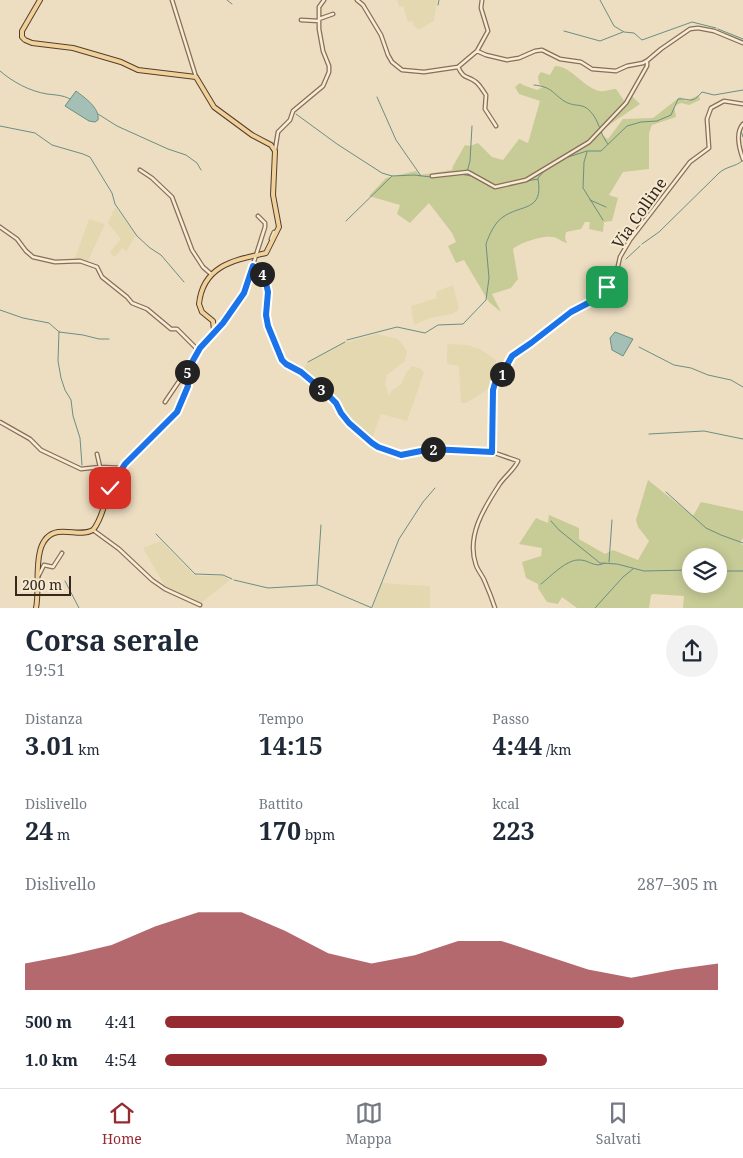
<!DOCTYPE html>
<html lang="it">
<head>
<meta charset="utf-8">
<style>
	:root { --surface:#fff; --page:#f2f2f3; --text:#1f2937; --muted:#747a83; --line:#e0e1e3; --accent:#952a31 }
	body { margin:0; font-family:"Noto Serif",serif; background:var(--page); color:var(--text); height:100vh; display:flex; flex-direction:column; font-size:19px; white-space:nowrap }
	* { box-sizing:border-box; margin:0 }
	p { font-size:16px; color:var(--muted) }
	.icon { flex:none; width:28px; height:28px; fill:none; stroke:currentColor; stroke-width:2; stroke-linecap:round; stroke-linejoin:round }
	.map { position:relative; height:608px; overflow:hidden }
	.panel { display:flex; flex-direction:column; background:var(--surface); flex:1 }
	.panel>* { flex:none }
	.fabs { position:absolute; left:682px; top:548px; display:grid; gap:10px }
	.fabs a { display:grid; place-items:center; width:45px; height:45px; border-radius:50%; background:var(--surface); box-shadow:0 2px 12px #0003; font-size:25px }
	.scale { position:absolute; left:15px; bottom:12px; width:56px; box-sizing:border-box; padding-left:5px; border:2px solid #37281d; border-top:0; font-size:14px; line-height:18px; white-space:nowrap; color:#37281d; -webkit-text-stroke:4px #f5e9d1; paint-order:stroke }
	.pin { position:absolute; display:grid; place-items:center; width:42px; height:42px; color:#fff; margin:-21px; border-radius:10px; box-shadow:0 2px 8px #0006 }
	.km { position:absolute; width:25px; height:25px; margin:-12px; border-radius:50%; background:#222; color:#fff; font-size:14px; line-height:25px; text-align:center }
	.round { display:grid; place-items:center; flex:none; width:52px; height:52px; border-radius:26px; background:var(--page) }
	.head { display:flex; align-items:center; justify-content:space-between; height:85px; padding:0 25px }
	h1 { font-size:28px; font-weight:700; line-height:38px }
	.figures { display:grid; grid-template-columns:repeat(3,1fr); gap:8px; height:85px; padding:5px 25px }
	.figures div { display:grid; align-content:center }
	.figures b { font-size:25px; font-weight:700 }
	.figures small { font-size:14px; font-weight:400 }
	.figures p { font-size:14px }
	.chart { height:140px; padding:10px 25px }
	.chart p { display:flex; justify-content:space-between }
	.chart svg { width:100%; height:90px; margin-top:5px; fill:var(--accent); opacity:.7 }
	ul { padding:0 25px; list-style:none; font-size:16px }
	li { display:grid; grid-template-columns:80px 60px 1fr; align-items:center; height:38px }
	li i { height:12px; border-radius:6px; background:var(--accent) }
	.dock { display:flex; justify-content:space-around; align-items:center; height:70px; border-top:1px solid var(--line); background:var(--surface); font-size:14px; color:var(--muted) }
	.dock a { display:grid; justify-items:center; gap:2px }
	.dock .active { color:var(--accent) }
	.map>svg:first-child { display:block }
	.farmland { fill:#e3d8af }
	.green { fill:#c7cb96; fill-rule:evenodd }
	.water { fill:#a4c0b6; stroke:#6b8e83 }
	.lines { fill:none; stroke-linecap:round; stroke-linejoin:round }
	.stream { stroke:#6b8e83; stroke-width:1 }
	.minor-casing { stroke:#876f59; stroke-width:5 }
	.major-casing { stroke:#543e2e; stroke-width:6 }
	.minor { stroke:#f8ecd5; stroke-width:2.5 }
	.major { stroke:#f0d19a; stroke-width:4 }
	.route-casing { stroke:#fff; stroke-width:10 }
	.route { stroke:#1a73e8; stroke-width:6 }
	.labels { text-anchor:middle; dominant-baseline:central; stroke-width:4; stroke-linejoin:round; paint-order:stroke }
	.street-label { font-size:16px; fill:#37281d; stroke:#f5e9d1 }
</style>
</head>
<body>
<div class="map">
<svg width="743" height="608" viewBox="0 0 743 608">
	<rect width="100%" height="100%" fill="#eddec2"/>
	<path class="farmland" d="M397,0H437L434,21L418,30L414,26L413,21L408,22L403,6L399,7Z
		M115,207L136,235L126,252L123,248L114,257L110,252L121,239L108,223Z
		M89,219L105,224L88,261L75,258Z
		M453,285L459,308L457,311L452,314L430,318L414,325L411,306L437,298L436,292Z
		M377,334L398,339L407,351L404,363H402L387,375L385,384L389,396L391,391L401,384L406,373L412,366L419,368L424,372L407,421L381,414L371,441L344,413L338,401L303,371L306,364L343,343Z
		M451,344L467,345L480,349L496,360V379L487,390L466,403H461L459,366L447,364V345Z
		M161,541L193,574L199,576H223L230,580L201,603L166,588L143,548Z
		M381,583L430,586V608H373Z"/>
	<path class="green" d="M555,66C572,66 583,88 600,91C605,92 611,89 616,89L627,105L632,96L640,104L603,129L602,135L608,139L623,119L653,118L680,97L686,101L699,95L700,100L689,105L681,103L674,106L676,117L652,125L649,133V169L623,172L609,195L618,198L612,221L604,222L603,232L589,229L590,222H585L581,229L566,232L565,238L567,243C561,242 558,237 552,237C543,235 519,243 513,249L518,279L511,288L492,294L501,312L489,302L464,260L456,263L448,246L456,242L452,233L429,203L410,223L397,214L400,205L369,196L386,178L416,171L420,175L452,170L453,166L465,145L470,146L478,143L492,157L503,160L519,139L528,143L540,101L519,94L515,87L520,83L523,85L537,90L543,87L539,84L538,76L541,72L550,75Z
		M648,480L693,516L701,502L743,511V538L740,543L743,545V608H683L684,596L653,594L651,595L649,608H577L562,597L558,604L547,602L538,588V584L526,578L522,562L541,556L542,548L519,544L536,518L548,523L549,515L579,528V539L605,554L613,550L638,560L649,541L638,527L636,520ZM691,556H719V584H691Z"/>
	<path class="water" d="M76,91C85,98 100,108 98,120L95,122L89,121L65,106Z
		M615,332L633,339L623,356L612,350L610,338Z"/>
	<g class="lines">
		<path class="stream" d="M227,0L232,4
			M600,0L614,26L624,32L634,33L642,40L692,22L716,28
			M438,5L439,0
			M718,29L743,39
			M564,31L600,41L623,32
			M0,71C13,82 29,91 47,94C55,95 63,95 70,99
			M534,85C552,87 551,92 564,101C577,109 583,100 594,116C600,125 601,136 608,144
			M377,97L396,140L421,176
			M98,114L117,126L168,149L186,155L197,163L201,170
			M296,114L337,144L382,173L392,176L414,175L431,177
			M0,126L35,133L52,145L83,154L90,157L112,193L115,204L137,236L150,248L161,255L184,282
			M743,127L741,131L743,137
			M587,152L584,162L583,188L603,220
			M565,158L587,151H601L627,126L641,122L657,121L671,115L678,99C691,98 691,105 702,92L714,95L743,90
			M467,172L470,161L472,126
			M460,174L471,176L488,185
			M538,178L545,170
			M527,181L538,179
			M590,200L606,207
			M346,221L392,176
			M642,244L659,232L719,173C727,166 735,167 742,161
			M626,259L640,246
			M0,310L23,318L49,323L58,331
			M59,331L58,361L61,378L65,390L71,400L73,416L80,438L82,465
			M59,332L83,335L99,339H109
			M347,340L397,327L425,333L438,325L463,324L486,300L489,278L486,244C489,235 495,222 503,217C521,204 544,212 538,179
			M639,347L674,365L691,368L708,375L731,380L743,387
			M308,362L345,342
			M649,434L704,431L743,439
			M666,492L706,528L721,535L743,543
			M551,521L559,530L600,563L617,564L644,571L691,570
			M156,534L195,574L223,575L232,579
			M609,562L612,520
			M719,571H743
			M234,580L268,588L318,585L372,608
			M65,581L79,608
			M317,584L321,525
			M541,584C550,577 566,560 578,560C589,559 594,569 605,563
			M372,607L399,539L423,502L435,488
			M595,608L623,577L633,569"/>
		<defs>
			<path id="minor" d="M172,0L196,77
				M357,0L363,5L381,35L388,55L392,62L402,70L424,72L458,67L477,51L486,55L507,60L519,58L535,51L542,50L560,59L581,62L592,69L616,71L627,66L643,63L648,60L661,49L690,29L698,28L714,31L743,43
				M319,19L333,14
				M301,20L319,21
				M477,51L488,31L481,8L482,0
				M458,67C464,80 467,75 476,82C480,85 483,91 486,95L485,109L496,126
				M743,124C735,133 739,148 743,159
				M275,150L278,132L290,120L293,111L323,86L329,72V66L323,51L319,29V7L324,0
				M140,170L152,178L172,197L192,250L203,267L211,274
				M432,176L468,172L495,187L526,180L589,142L626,103L647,66V61
				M0,227L17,239L26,251L33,257L55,262L80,261L97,267L102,277L127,297L132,303L147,309L171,329H177L198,350
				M271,239L274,232
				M253,266C275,278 263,297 266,316C268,329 276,348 282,360L286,364L301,372L327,394L337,403L341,413L349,423L378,447L401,455L431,449L492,452L493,390L495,383L500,378L512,356L531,343L571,312L594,301L611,283L616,275L620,257L630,240L690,162L709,148L707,119L711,108L724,101L743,104
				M214,332L223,323L244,293L265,227V223L258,216
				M165,402L188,368
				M0,422L30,439L41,450L81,469L100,467L122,468
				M492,452L518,461C514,470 504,477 499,485C484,508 466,536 476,565C478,571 483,576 485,582C489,591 492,599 495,608
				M97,454L100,467
				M93,530L119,549L152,580L165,589L200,605
				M39,575L44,565L53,567L62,553"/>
			<path id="major" d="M36,608C41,586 29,537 58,532C70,530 82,536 93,530C104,517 104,498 113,484C127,458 151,437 173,417C180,409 185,396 188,385C189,378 186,373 190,366C196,352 207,342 214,330L213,321L202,312L199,304C203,265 235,260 266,253L279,227L273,195L275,151L271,145L252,135L214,107L196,77L138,70L121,62L73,48L32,43L25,40L22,37V31L40,0"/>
		</defs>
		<use href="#minor" class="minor-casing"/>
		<use href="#major" class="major-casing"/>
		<use href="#minor" class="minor"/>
		<use href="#major" class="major"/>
	</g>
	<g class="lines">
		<defs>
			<path id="route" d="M110,488L125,464L177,412L188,386L187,373L191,364L200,348L223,323L244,293L253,266L263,275L266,283L268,292L266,315L268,326L282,360L286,364L301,372L327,394L336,403L341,413L349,423L372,443L378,447L401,455L431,449L492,452L493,390L495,383L500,378L512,356L531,343L571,312L594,300L607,287"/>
		</defs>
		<use href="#route" class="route-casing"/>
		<use href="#route" class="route"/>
	</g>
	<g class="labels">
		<g class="street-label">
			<text transform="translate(639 213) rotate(-55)">Via Colline</text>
		</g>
	</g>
</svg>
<div class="fabs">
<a><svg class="icon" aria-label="layers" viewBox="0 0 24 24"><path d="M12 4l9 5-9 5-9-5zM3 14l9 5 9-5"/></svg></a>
</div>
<div class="scale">200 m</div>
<div class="pin" style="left:607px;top:287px;background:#1e9e55"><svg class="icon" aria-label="arrive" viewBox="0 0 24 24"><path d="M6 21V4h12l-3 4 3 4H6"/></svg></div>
<div class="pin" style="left:110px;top:488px;background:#d93025"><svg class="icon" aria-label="check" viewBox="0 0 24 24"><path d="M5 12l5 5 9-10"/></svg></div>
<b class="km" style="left:502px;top:374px">1</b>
<b class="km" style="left:433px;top:449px">2</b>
<b class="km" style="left:321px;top:389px">3</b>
<b class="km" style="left:262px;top:274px">4</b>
<b class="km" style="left:187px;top:372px">5</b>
</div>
<section class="panel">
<div class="head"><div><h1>Corsa serale</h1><p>19:51</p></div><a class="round"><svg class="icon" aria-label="share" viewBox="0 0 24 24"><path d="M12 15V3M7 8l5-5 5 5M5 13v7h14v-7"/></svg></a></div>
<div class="figures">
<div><p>Distanza</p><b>3.01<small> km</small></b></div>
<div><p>Tempo</p><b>14:15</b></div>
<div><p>Passo</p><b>4:44<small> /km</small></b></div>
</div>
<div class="figures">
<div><p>Dislivello</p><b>24<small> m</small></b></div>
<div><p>Battito</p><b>170<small> bpm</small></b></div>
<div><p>kcal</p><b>223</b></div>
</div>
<div class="chart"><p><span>Dislivello</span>287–305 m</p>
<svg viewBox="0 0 160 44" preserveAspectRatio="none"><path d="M0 44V31L10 27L20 22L30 13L40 6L50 6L60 15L70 26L80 31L90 27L100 20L110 20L120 27L130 34L140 38L150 34L160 31V44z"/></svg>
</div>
<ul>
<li><b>500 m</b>4:41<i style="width:83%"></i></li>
<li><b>1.0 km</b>4:54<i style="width:69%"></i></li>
</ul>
</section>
<nav class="dock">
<a class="active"><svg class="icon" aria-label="home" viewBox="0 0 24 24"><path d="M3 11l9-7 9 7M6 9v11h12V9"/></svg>Home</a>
<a><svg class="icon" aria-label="map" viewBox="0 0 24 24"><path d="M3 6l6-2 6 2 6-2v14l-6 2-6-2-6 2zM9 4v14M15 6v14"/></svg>Mappa</a>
<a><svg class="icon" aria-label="saved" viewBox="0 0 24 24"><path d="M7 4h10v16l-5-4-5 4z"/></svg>Salvati</a>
</nav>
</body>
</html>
